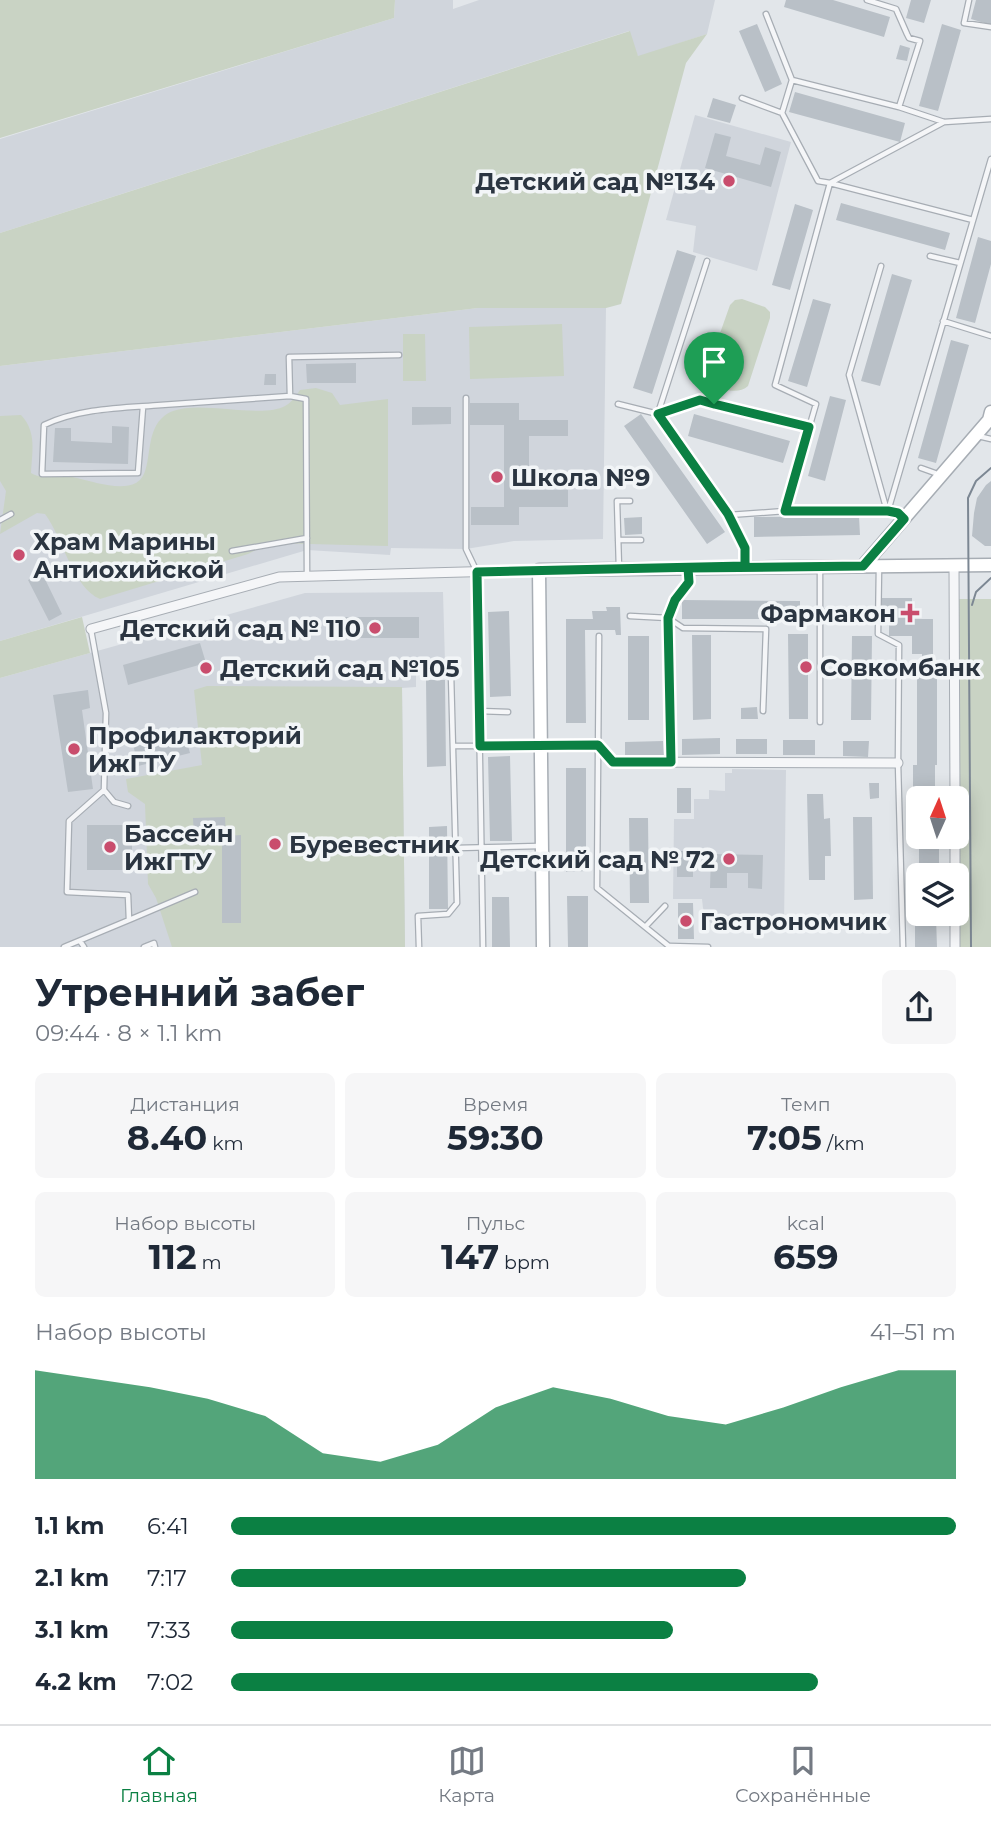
<!DOCTYPE html>
<html lang="ru">
<head>
<meta charset="utf-8">
<style>
	:root { --surface:#fff; --page:#f6f6f7; --text:#1f2937; --muted:#747a83; --line:#e0e1e3; --accent:#0b8043 }
	body { margin:0; font-family:Montserrat,sans-serif; background:var(--page); color:var(--text); height:100vh; display:flex; flex-direction:column; font-size:26px; white-space:nowrap }
	* { box-sizing:border-box; margin:0 }
	p { font-size:23px; color:var(--muted) }
	.icon { flex:none; width:38px; height:38px; fill:none; stroke:currentColor; stroke-width:2; stroke-linecap:round; stroke-linejoin:round }
	.map { position:relative; height:947px; overflow:hidden }
	.sheet { display:flex; flex-direction:column; background:var(--surface); flex:1 }
	.sheet>* { flex:none }
	.needle { width:46px; rotate:3deg }
	.controls { position:absolute; left:906px; top:786px; display:grid; gap:14px }
	.controls a { display:grid; place-items:center; width:63px; height:63px; border-radius:10px; background:var(--surface); box-shadow:0 4px 18px #0003; font-size:35px }
	.pin { position:absolute; display:grid; place-items:center; width:60px; height:60px; color:#fff; margin:-72px -30px; border-radius:50% 50% 50% 0; rotate:-45deg; box-shadow:0 0 7px #0007 }
	.pin .icon { rotate:45deg }
	.round { display:grid; place-items:center; flex:none; width:74px; height:74px; border-radius:10px; background:var(--page) }
	.summary { display:flex; align-items:center; justify-content:space-between; height:119px; padding:0 35px }
	h1 { font-size:38px; font-weight:700; line-height:52px }
	.figures { display:grid; grid-template-columns:repeat(3,1fr); gap:10px; height:119px; padding:7px 35px }
	.figures div { display:grid; align-content:center; border-radius:10px; background:var(--page); text-align:center }
	.figures b { font-size:35px; font-weight:700 }
	.figures small { font-size:19px; font-weight:400 }
	.figures p { font-size:19px }
	.chart { height:196px; padding:14px 35px }
	.chart p { display:flex; justify-content:space-between }
	.chart svg { width:100%; height:126px; margin-top:7px; fill:var(--accent); opacity:.7 }
	ul { padding:0 35px; list-style:none; font-size:23px }
	li { display:grid; grid-template-columns:112px 84px 1fr; align-items:center; height:52px }
	li i { height:18px; border-radius:9px; background:var(--accent) }
	.tabs { display:flex; justify-content:space-around; align-items:center; height:98px; border-top:2px solid var(--line); background:var(--surface); font-size:19px; color:var(--muted) }
	.tabs a { display:grid; justify-items:center; gap:4px }
	.tabs .selected { color:var(--accent) }
	.map>svg:first-child { display:block }
	.built { fill:#d0d5dc }
	.green { fill:#c9d3c4 }
	.building { fill:#b9c0c7 }
	.lines { fill:none; stroke-linecap:round; stroke-linejoin:round }
	.lane-casing { stroke:#a7adb4; stroke-width:7 }
	.street-casing { stroke:#a7adb4; stroke-width:11 }
	.secondary-casing { stroke:#a7adb4; stroke-width:15 }
	.lane { stroke:#f5f6f8; stroke-width:4.5 }
	.street { stroke:#f5f6f8; stroke-width:9 }
	.secondary { stroke:#fff; stroke-width:12 }
	.tram { stroke:#7c8793; stroke-width:2 }
	.route-casing { stroke:#fff; stroke-width:14 }
	.route { stroke:#0b8043; stroke-width:9 }
	.poi-dot { fill:#c94d6d; stroke:#f2f5f7; stroke-width:2.5 }
	.labels { text-anchor:middle; dominant-baseline:central; stroke-width:7; stroke-linejoin:round; paint-order:stroke }
	.poi-label { font-size:24px; font-weight:bold; fill:#2b3541; stroke:#f2f5f7; text-anchor:start }
</style>
</head>
<body>
<div class="map">
<svg width="991" height="947" viewBox="0 0 991 947">
	<rect width="100%" height="100%" fill="#e2e6ea"/>
	<path class="built" d="M395,0H453V9L479,0H715L707,34L638,57L629,31L0,233V139L394,18Z
		M695,115L791,142L757,271L693,252L696,226L666,220Z
		M478,308H606L603,539L514,541L466,549L391,548L390,555L307,550L0,641V366Z
		M443,592L445,663H416V687L402,688L405,947H0V678L305,593Z
		M732,769L786,770L784,925L711,923L708,921L703,908L702,899H673L674,819H694V799H709V790L725,791V773H732Z"/>
	<path class="green" d="M0,0H395L394,18L0,138Z
		M630,31L638,56L707,34L686,63L621,304L606,308H478L0,366V233Z
		M742,299L765,307L770,312V318L748,386C735,398 708,386 707,370L730,305L735,300Z
		M562,324L564,376L470,379L469,327Z
		M403,334H425L426,381H403Z
		M316,388L332,393L340,405L388,399V546L270,543L248,554L100,599C73,588 62,536 45,514L37,513L0,534L6,491L0,481V416L21,415C37,432 32,451 31,473C40,479 46,475 56,475C63,475 71,477 77,478C94,482 120,491 136,483C157,472 139,424 173,411C201,400 262,419 285,406C292,402 296,396 300,390Z
		M959,599H991V947H957Z
		M82,617L90,653L0,678V641Z
		M207,686L402,687L405,947H172L156,898L148,884L145,804L128,792L126,779L202,765L194,690Z"/>
	<path class="building" d="M786,0H833L890,17L884,37L784,7Z
		M911,0H931L924,23L906,18Z
		M976,0H991V25L971,19Z
		M757,24L782,84L765,92L739,31Z
		M942,24L961,30L938,111L919,106Z
		M900,45L910,48L907,61L896,59Z
		M795,92L905,123L900,142L789,112Z
		M713,98L736,105L730,123L707,117Z
		M715,133L731,137L726,156L760,165L765,147L781,152L771,187L705,168Z
		M841,203L950,233L945,250L836,220Z
		M795,204L813,210L790,290L772,285Z
		M978,237L991,241V264L975,323L956,318Z
		M677,250L696,256L652,394L633,388Z
		M892,274L912,280L880,386L861,381Z
		M813,299L831,304L807,387L788,381Z
		M951,340L969,345L936,463L918,458Z
		M356,363V383H307L306,364Z
		M265,374H276V385H264Z
		M830,396L846,400L825,481L808,476Z
		M470,403H519V420H568V436H529V490H568V507H519V525H471V507H504V425H470Z
		M412,407H451V424L412,425Z
		M641,414L725,532L707,544L624,426Z
		M694,414L790,441L783,463L688,436Z
		M112,426L129,427L128,464L53,462L55,428H71V441L112,443Z
		M991,481V546H985L972,536L974,513L977,498L986,485Z
		M859,516L860,535L754,537V517Z
		M642,517V534L625,535L624,518Z
		M42,573L62,614L49,621L28,580Z
		M882,598H912V619H933V655H930V661H937V765H935V798H919V807H913V765H917V661H922V654H912V636H889V622H882Z
		M682,600L800,601V623H786V619H682Z
		M606,607H620L621,635H616L615,630H585L586,723H566V619H593L592,611H607Z
		M509,611L511,696L490,697L488,612Z
		M340,617H419V638H340Z
		M788,634H808V719H789Z
		M692,635H711V719L693,720Z
		M628,636H649V720H628Z
		M852,636H872L871,720H851Z
		M200,643L206,663L128,685L123,665Z
		M426,680H445L446,766L427,767Z
		M88,690L90,708L82,710L93,789L68,792L53,695Z
		M757,707L758,719H741V708Z
		M184,732L190,753L138,766L133,744Z
		M720,738V754L682,755V739Z
		M736,739H767V754H736Z
		M783,740H815V755H783Z
		M663,741L664,755L625,756V742Z
		M843,741H869L868,757L843,756Z
		M510,756L512,841H490L488,757Z
		M566,768H586V871L566,872Z
		M869,783H879V798L870,799Z
		M677,788H691V813H677Z
		M807,794H823L824,819L830,818L831,856H825V880H809Z
		M225,817L226,836L241,835V923H222V836H194L193,818Z
		M853,817H872L873,899L854,900Z
		M629,818H648L649,903H630Z
		M87,825H132V870H87Z
		M447,826L448,909H429V827Z
		M919,836H939V875H919Z
		M677,851H693V877H677Z
		M711,854L763,855L762,889L748,888V873H727V888H710Z
		M567,896H588V947H568Z
		M492,897H509L510,947H492Z
		M678,903H693L694,939H678Z
		M920,914H939V917H936L937,947H915V917H920Z"/>
	<g class="lines">
		<defs>
			<path id="lane" d="M867,0L896,9L907,34L909,38L920,41L899,107
				M969,0L964,23L991,27
				M766,14L792,80L782,113L818,181L830,183L944,122
				M792,80L899,107L944,122L991,119
				M742,98L782,113
				M930,256L960,263
				M881,266L849,375L887,511
				M943,321L991,336
				M290,396L306,399L307,575
				M466,398V549L477,572V585L483,947
				M618,404L658,414L700,400L809,427
				M143,407L138,473L42,474L44,425C80,408 122,408 161,405C204,402 247,399 290,396L289,357L399,355
				M658,413L707,261
				M658,414L728,515L745,548V566
				M978,436L991,439
				M921,468L935,473L939,477
				M785,511L816,404L775,385L830,183L973,220
				M888,511L991,159
				M729,515L785,511H888L898,513L903,518
				M0,520L11,514
				M618,540H641
				M232,551L307,538
				M879,567L878,634L899,645L898,763L903,947
				M619,568L617,501H630
				M820,612L878,613
				M630,616L668,618L683,628L766,629L763,711
				M91,630L106,713L104,790L114,802L128,806
				M599,636L597,888L670,947
				M479,711L508,712
				M820,722V570
				M453,746H540
				M671,762L668,618L675,600L689,582L688,568
				M456,848L539,846
				M129,920L195,892
				M646,926L665,906
				M80,941L84,947
				M670,946L708,947
				M64,947L129,920L128,895L67,892L69,821L104,790
				M144,947L154,943L155,947
				M419,947L418,916L448,914L457,903L451,674"/>
			<path id="street" d="M954,565L955,798
				M91,629L279,577L539,570
				M541,746L598,745L613,762L898,763
				M955,836V875
				M955,914V947"/>
			<path id="secondary" d="M863,566L989,420L991,412
				M543,947L539,570L991,565"/>
		</defs>
		<use href="#lane" class="lane-casing"/>
		<use href="#street" class="street-casing"/>
		<use href="#secondary" class="secondary-casing"/>
		<use href="#lane" class="lane"/>
		<use href="#street" class="street"/>
		<use href="#secondary" class="secondary"/>
		<path class="tram" d="M972,605L976,592L991,578
			M971,947L968,498L976,481L991,468"/>
	</g>
	<g class="lines">
		<defs>
			<path id="route" d="M714,404L700,400L658,414L728,514L745,548V566L477,572L480,746L598,745L613,762H671L668,618L675,600L689,582L688,568L863,566L904,519L898,513L888,511H785L809,427L714,404"/>
		</defs>
		<use href="#route" class="route-casing"/>
		<use href="#route" class="route"/>
	</g>
	<g class="poi-dot">
		<circle cx="729" cy="181" r="7"/>
		<circle cx="497" cy="477" r="7"/>
		<circle cx="19" cy="555" r="7"/>
		<path d="M906.5 602.5h7v7h7v7h-7v7h-7v-7h-7v-7h7z"/>
		<circle cx="375" cy="628" r="7"/>
		<circle cx="806" cy="667" r="7"/>
		<circle cx="206" cy="668" r="7"/>
		<circle cx="74" cy="749" r="7"/>
		<circle cx="275" cy="844" r="7"/>
		<circle cx="110" cy="847" r="7"/>
		<circle cx="729" cy="859" r="7"/>
		<circle cx="686" cy="921" r="7"/>
	</g>
	<g class="labels">
		<g class="poi-label">
			<text x="715" y="181" text-anchor="end">Детский сад №134</text>
			<text x="511" y="477">Школа №9</text>
			<text x="33" y="541">Храм Марины<tspan x="33" dy="28">Антиохийской</tspan></text>
			<text x="896" y="613" text-anchor="end">Фармакон</text>
			<text x="361" y="628" text-anchor="end">Детский сад № 110</text>
			<text x="820" y="667">Совкомбанк</text>
			<text x="220" y="668">Детский сад №105</text>
			<text x="88" y="735">Профилакторий<tspan x="88" dy="28">ИжГТУ</tspan></text>
			<text x="124" y="833">Бассейн<tspan x="124" dy="28">ИжГТУ</tspan></text>
			<text x="289" y="844">Буревестник</text>
			<text x="715" y="859" text-anchor="end">Детский сад № 72</text>
			<text x="700" y="921">Гастрономчик</text>
		</g>
	</g>
</svg>
<div class="controls">
<a><svg class="needle" viewBox="-14 -14 28 28"><path d="M0-13l5 13h-10z" fill="#e53935"/><path d="M0 13l5-13h-10z" fill="#747a83"/></svg></a>
<a><svg class="icon" aria-label="layers" viewBox="0 0 24 24"><path d="M12 4l9 5-9 5-9-5zM3 14l9 5 9-5"/></svg></a>
</div>
<div class="pin" style="left:714px;top:404px;background:#1e9e55"><svg class="icon" aria-label="arrive" viewBox="0 0 24 24"><path d="M6 21V4h12l-3 4 3 4H6"/></svg></div>
</div>
<section class="sheet">
<div class="summary"><div><h1>Утренний забег</h1><p>09:44 · 8 × 1.1 km</p></div><a class="round"><svg class="icon" aria-label="share" viewBox="0 0 24 24"><path d="M12 15V3M7 8l5-5 5 5M5 13v7h14v-7"/></svg></a></div>
<div class="figures">
<div><p>Дистанция</p><b>8.40<small> km</small></b></div>
<div><p>Время</p><b>59:30</b></div>
<div><p>Темп</p><b>7:05<small> /km</small></b></div>
</div>
<div class="figures">
<div><p>Набор высоты</p><b>112<small> m</small></b></div>
<div><p>Пульс</p><b>147<small> bpm</small></b></div>
<div><p>kcal</p><b>659</b></div>
</div>
<div class="chart"><p><span>Набор высоты</span>41–51 m</p>
<svg viewBox="0 0 160 44" preserveAspectRatio="none"><path d="M0 44V6L10 9L20 12L30 16L40 22L50 35L60 38L70 32L80 19L90 12L100 16L110 22L120 25L130 19L140 12L150 6L160 6V44z"/></svg>
</div>
<ul>
<li><b>1.1 km</b>6:41<i style="width:100%"></i></li>
<li><b>2.1 km</b>7:17<i style="width:71%"></i></li>
<li><b>3.1 km</b>7:33<i style="width:61%"></i></li>
<li><b>4.2 km</b>7:02<i style="width:81%"></i></li>
</ul>
</section>
<nav class="tabs">
<a class="selected"><svg class="icon" aria-label="home" viewBox="0 0 24 24"><path d="M3 11l9-7 9 7M6 9v11h12V9"/></svg>Главная</a>
<a><svg class="icon" aria-label="map" viewBox="0 0 24 24"><path d="M3 6l6-2 6 2 6-2v14l-6 2-6-2-6 2zM9 4v14M15 6v14"/></svg>Карта</a>
<a><svg class="icon" aria-label="saved" viewBox="0 0 24 24"><path d="M7 4h10v16l-5-4-5 4z"/></svg>Сохранённые</a>
</nav>
</body>
</html>
